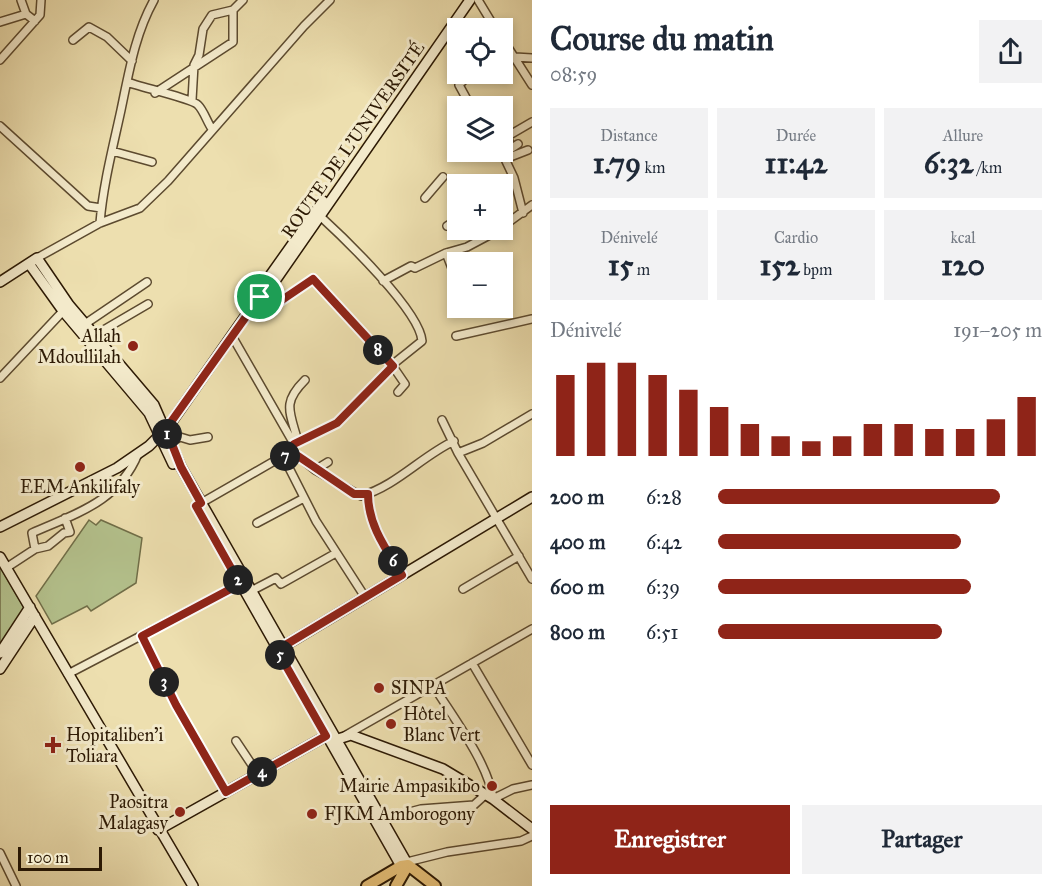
<!DOCTYPE html>
<html lang="fr">
<head>
<meta charset="utf-8">
<style>
	:root { --surface:#fff; --page:#f2f2f3; --text:#1f2937; --muted:#747a83; --accent:#8f2418 }
	body { margin:0; font-family:"IM FELL Great Primer",serif; background:var(--page); color:var(--text); height:100vh; display:flex; flex-direction:column; font-size:22px; white-space:nowrap }
	* { box-sizing:border-box; margin:0 }
	p { font-size:20px; color:var(--muted) }
	.icon { flex:none; width:33px; height:33px; fill:none; stroke:currentColor; stroke-width:2; stroke-linecap:round; stroke-linejoin:round }
	.map { position:relative; flex:1; overflow:hidden }
	.side { display:flex; flex-direction:column; background:var(--surface); width:528px }
	.side>* { flex:none }
	.controls { position:absolute; left:447px; top:18px; display:grid; gap:12px }
	.controls a { display:grid; place-items:center; width:66px; height:66px; border-radius:0px; background:var(--surface); box-shadow:0 3px 9px #0003; font-size:30px }
	.scale { position:absolute; left:18px; bottom:15px; width:84px; box-sizing:border-box; padding-left:6px; border:3px solid #2c1904; border-top:0; font-size:16px; line-height:21px; white-space:nowrap; color:#2c1904; -webkit-text-stroke:4px #f3eacb; paint-order:stroke }
	.pin { position:absolute; display:grid; place-items:center; width:51px; height:51px; color:#fff; margin:-26px; border:3px solid #fff; border-radius:50%; box-shadow:0 2px 6px #0007 }
	.km { position:absolute; width:30px; height:30px; margin:-15px; border-radius:50%; background:#222; color:#fff; font-size:16px; line-height:30px; text-align:center }
	.round { display:grid; place-items:center; flex:none; width:63px; height:63px; border-radius:0px; background:var(--page) }
	.headline { display:flex; align-items:center; justify-content:space-between; height:102px; padding:0 18px }
	h1 { font-size:33px; font-weight:800; line-height:45px }
	.figures { display:grid; grid-template-columns:repeat(3,1fr); gap:9px; height:102px; padding:6px 18px }
	.figures div { display:grid; align-content:center; border-radius:0px; background:var(--page); text-align:center }
	.figures b { font-size:30px; font-weight:800 }
	.figures small { font-size:16px; font-weight:400 }
	.figures p { font-size:16px }
	.chart { height:168px; padding:12px 18px }
	.chart p { display:flex; justify-content:space-between }
	.chart svg { width:100%; height:108px; margin-top:6px; stroke:var(--accent); stroke-width:6 }
	.button { display:flex; gap:12px; margin-top:auto; padding:12px 18px }
	.button a { flex:1; height:69px; border-radius:0px; background:var(--accent); color:#fff; font-size:24px; font-weight:800; line-height:69px; text-align:center }
	.button a+a { background:var(--page); color:var(--text) }
	ul { padding:0 18px; list-style:none; font-size:20px }
	li { display:grid; grid-template-columns:96px 72px 1fr; align-items:center; height:45px }
	li i { height:15px; border-radius:8px; background:var(--accent) }
	main { display:flex; flex:1; min-height:0 }
	.map>svg:first-child { display:block }
	.green { fill:#b4c28d; stroke:#706e48; stroke-width:1.5 }
	.lines { fill:none; stroke-linecap:round; stroke-linejoin:round }
	.street-casing { stroke:#5c4a2f; stroke-width:10 }
	.secondary-casing { stroke:#2c1904; stroke-width:12 }
	.primary-casing { stroke:#2c1904; stroke-width:14 }
	.street { stroke:#f3eacb; stroke-width:7 }
	.secondary { stroke:#f3eacb; stroke-width:9 }
	.primary { stroke:#e6c078; stroke-width:10 }
	.route-casing { stroke:#fff; stroke-width:12 }
	.route { stroke:#8f2418; stroke-width:8 }
	.poi-dot { fill:#8f2418; stroke:#f3eacb; stroke-width:2 }
	.labels { text-anchor:middle; dominant-baseline:central; stroke-width:6; stroke-linejoin:round; paint-order:stroke }
	.street-label { font-size:18px; fill:#2c1904; stroke:#f3eacb }
	.poi-label { font-size:18px; fill:#2c1904; stroke:#f3eacb; text-anchor:start }
</style>
</head>
<body>
<main>
<div class="map">
<svg width="532" height="886" viewBox="0 0 532 886">
	<rect width="100%" height="100%" fill="#eddfaf"/>
	<filter id="stains"><feTurbulence type="fractalNoise" baseFrequency=".00333" numOctaves="4"/><feColorMatrix values="0 0 0 0 .2 0 0 0 0 .09 0 0 0 0 .02 0 0 0 .5 -.17"/></filter>
	<radialGradient id="worn" r=".72"><stop offset=".6" stop-color="#630" stop-opacity="0"/><stop offset="1" stop-color="#630" stop-opacity=".3"/></radialGradient>
	<path class="green" d="M89,520L96,525L101,520L142,538L136,583L91,611L87,606L52,624L36,596Z
		M0,567L26,611L0,650Z"/>
	<g class="lines">
		<defs>
			<path id="street" d="M21,0L26,14L35,21
				M478,0L495,28
				M0,22L26,14
				M502,38L532,85
				M73,40L89,27L107,37L132,61
				M515,57L532,58
				M0,60L40,15L41,0
				M127,82C140,87 193,99 198,105C204,111 207,122 212,129
				M155,93L233,42V10L243,0
				M192,100L194,65L199,55L203,29L212,15L233,10
				M470,105L459,85L470,74
				M0,126L88,206L101,208
				M510,148L508,136L532,122
				M112,151L152,162
				M505,159L501,155L518,144
				M425,198L443,177
				M523,213L514,178L505,159L528,150
				M320,216C344,238 420,311 422,341L392,365
				M100,223C103,185 113,147 121,110C129,72 135,34 154,0
				M447,226L458,219
				M502,227L532,205
				M446,253L467,247L499,230
				M37,258L100,223L140,208L168,181L304,26L330,0
				M383,281L411,266L415,268L446,253L455,276
				M259,297L276,304L313,279L392,365L405,384L398,392
				M85,324L147,282
				M95,335L148,304
				M232,336L294,444
				M456,336L532,319
				M0,378L66,308
				M442,420L458,453L532,579
				M292,441L297,438C289,410 283,402 305,380
				M170,443L180,437L190,440L208,437
				M458,453L483,443L532,414
				M283,456H298L315,470L361,496C396,486 422,456 454,441
				M283,456L316,521L365,597
				M315,470L328,462
				M368,494C368,525 386,550 402,575
				M196,506L283,456L294,444L337,423L393,366
				M257,523L304,498
				M35,549L32,533C77,513 118,502 138,454
				M6,568L35,549L48,546L64,533L70,532L65,518
				M463,589L519,556
				M253,590L276,578L281,584L336,553
				M142,636L176,706L226,792
				M472,663L532,765
				M68,674L240,584
				M433,685C452,716 489,764 493,799L513,789L532,785
				M346,735L532,629
				M236,741L258,774
				M383,819L421,809L474,805L485,795
				M0,853L16,886
				M407,862L447,852L521,841L532,836"/>
			<path id="secondary" d="M30,265L63,311L149,413L173,464
				M0,282L37,258L69,305L154,405L181,467L408,865
				M259,297L262,287L323,201
				M208,526L401,866
				M0,527L117,468L149,446L168,427L249,311L259,297L268,291L470,0
				M0,557L193,886
				M279,649L532,497
				M0,653L30,607
				M0,669L35,616
				M158,830L326,736L338,739L351,735L443,769L493,799L532,829"/>
			<path id="primary" d="M408,865L435,886
				M367,886L401,866L408,865
				M396,886L408,865"/>
		</defs>
		<use href="#street" class="street-casing"/>
		<use href="#secondary" class="secondary-casing"/>
		<use href="#primary" class="primary-casing"/>
		<use href="#street" class="street"/>
		<use href="#secondary" class="secondary"/>
		<use href="#primary" class="primary"/>
	</g>
	<g class="lines">
		<defs>
			<path id="route" d="M313,279L393,366L337,423L294,444L283,456H298L354,494H368C368,525 386,549 402,575L277,650L326,736L226,792L176,705L142,636L240,584L196,506L201,503L181,467L166,429L260,297L276,304Z"/>
		</defs>
		<use href="#route" class="route-casing"/>
		<use href="#route" class="route"/>
	</g>
	<g class="poi-dot">
		<circle cx="133" cy="346" r="6"/>
		<circle cx="80" cy="467" r="6"/>
		<circle cx="379" cy="688" r="6"/>
		<circle cx="391" cy="724" r="6"/>
		<path d="M50 736h6v6h6v6h-6v6h-6v-6h-6v-6h6z"/>
		<circle cx="492" cy="786" r="6"/>
		<circle cx="180" cy="812" r="6"/>
		<circle cx="312" cy="814" r="6"/>
	</g>
	<g class="labels">
		<g class="street-label">
			<text transform="translate(353 140) rotate(-55)">ROUTE DE L'UNIVERSITÉ</text>
		</g>
		<g class="poi-label">
			<text x="121" y="336" text-anchor="end">Allah<tspan x="121" dy="21">Mdoullilah</tspan></text>
			<text x="80" y="487" text-anchor="middle">EEM Ankilifaly</text>
			<text x="391" y="688">SINPA</text>
			<text x="403" y="714">Hôtel<tspan x="403" dy="21">Blanc Vert</tspan></text>
			<text x="66" y="735">Hopitaliben'i<tspan x="66" dy="21">Toliara</tspan></text>
			<text x="480" y="786" text-anchor="end">Mairie Ampasikibo</text>
			<text x="168" y="802" text-anchor="end">Paositra<tspan x="168" dy="21">Malagasy</tspan></text>
			<text x="324" y="814">FJKM Amborogony</text>
		</g>
	</g>
	<rect width="100%" height="100%" filter="url(#stains)"/>
	<rect width="100%" height="100%" fill="url(#worn)"/>
</svg>
<div class="controls">
<a><svg class="icon" aria-label="locate" viewBox="0 0 24 24"><circle cx="12" cy="12" r="6"/><path d="M12 2v4M12 18v4M2 12h4M18 12h4"/></svg></a>
<a><svg class="icon" aria-label="layers" viewBox="0 0 24 24"><path d="M12 4l9 5-9 5-9-5zM3 14l9 5 9-5"/></svg></a>
<a>+</a>
<a>−</a>
</div>
<div class="scale">100 m</div>
<div class="pin" style="left:260px;top:297px;background:#1e9e55"><svg class="icon" aria-label="arrive" viewBox="0 0 24 24"><path d="M6 21V4h12l-3 4 3 4H6"/></svg></div>
<b class="km" style="left:167px;top:434px">1</b>
<b class="km" style="left:238px;top:580px">2</b>
<b class="km" style="left:164px;top:682px">3</b>
<b class="km" style="left:262px;top:772px">4</b>
<b class="km" style="left:280px;top:655px">5</b>
<b class="km" style="left:393px;top:561px">6</b>
<b class="km" style="left:285px;top:456px">7</b>
<b class="km" style="left:378px;top:350px">8</b>
</div>
<section class="side">
<div class="headline"><div><h1>Course du matin</h1><p>08:59</p></div><a class="round"><svg class="icon" aria-label="share" viewBox="0 0 24 24"><path d="M12 15V3M7 8l5-5 5 5M5 13v7h14v-7"/></svg></a></div>
<div class="figures">
<div><p>Distance</p><b>1.79<small> km</small></b></div>
<div><p>Durée</p><b>11:42</b></div>
<div><p>Allure</p><b>6:32<small> /km</small></b></div>
</div>
<div class="figures">
<div><p>Dénivelé</p><b>15<small> m</small></b></div>
<div><p>Cardio</p><b>152<small> bpm</small></b></div>
<div><p>kcal</p><b>120</b></div>
</div>
<div class="chart"><p><span>Dénivelé</span>191–205 m</p>
<svg viewBox="0 0 160 44" preserveAspectRatio="none"><path d="M5 44V11M15 44V6M25 44V6M35 44V11M45 44V17M55 44V24M65 44V31M75 44V36M85 44V38M95 44V36M105 44V31M115 44V31M125 44V33M135 44V33M145 44V29M155 44V20"/></svg>
</div>
<ul>
<li><b>200 m</b>6:28<i style="width:87%"></i></li>
<li><b>400 m</b>6:42<i style="width:75%"></i></li>
<li><b>600 m</b>6:39<i style="width:78%"></i></li>
<li><b>800 m</b>6:51<i style="width:69%"></i></li>
</ul>
<div class="button"><a>Enregistrer</a><a>Partager</a></div>
</section>
</main>
</body>
</html>
